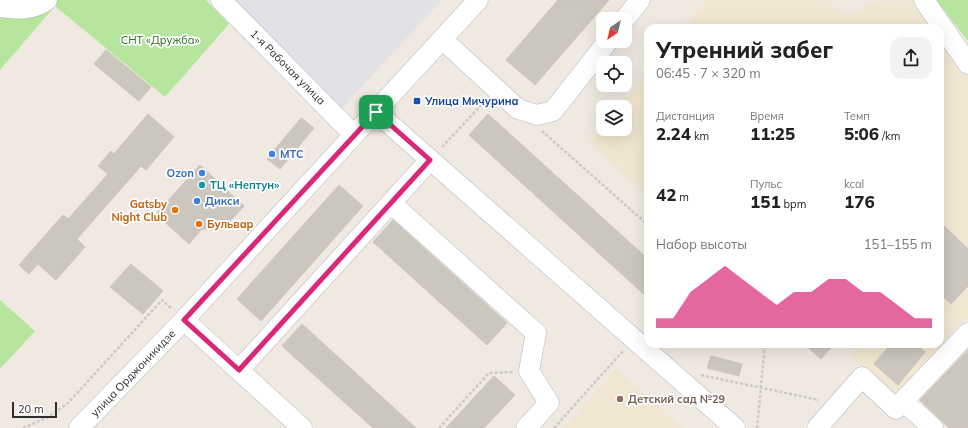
<!DOCTYPE html>
<html lang="ru">
<head>
<meta charset="utf-8">
<style>
	:root { --surface:#fff; --page:#f2f2f2; --text:#222; --muted:#767676; --accent:#db2777 }
	body { margin:0; font-family:Mulish,sans-serif; background:var(--page); color:var(--text); height:100vh; display:flex; flex-direction:column; font-size:15px; white-space:nowrap }
	* { box-sizing:border-box; margin:0 }
	p { font-size:13px; color:var(--muted) }
	.icon { flex:none; width:22px; height:22px; fill:none; stroke:currentColor; stroke-width:2; stroke-linecap:round; stroke-linejoin:round }
	.map { position:relative; flex:1; overflow:hidden }
	.details { position:absolute; left:644px; top:24px; width:300px; height:324px; display:flex; flex-direction:column; background:var(--surface); border-radius:12px; box-shadow:0 4px 16px #0002 }
	.details>* { flex:none }
	.needle { width:26px; rotate:215deg }
	.tools { position:absolute; left:596px; top:12px; display:grid; gap:8px }
	.tools a { display:grid; place-items:center; width:36px; height:36px; border-radius:8px; background:var(--surface); box-shadow:0 4px 16px #0002; font-size:20px }
	.scale { position:absolute; left:12px; bottom:10px; width:45px; box-sizing:border-box; padding-left:4px; border:2px solid #2e2e2e; border-top:0; font-size:11px; line-height:14px; white-space:nowrap; color:#2e2e2e; -webkit-text-stroke:3px #fff; paint-order:stroke }
	.pin { position:absolute; display:grid; place-items:center; width:34px; height:34px; color:#fff; margin:-17px; border-radius:8px; box-shadow:0 2px 6px #0006 }
	.round { display:grid; place-items:center; flex:none; width:42px; height:42px; border-radius:12px; background:var(--page) }
	.overview { display:flex; align-items:center; justify-content:space-between; height:68px; padding:0 12px }
	h1 { font-size:22px; font-weight:800; line-height:30px }
	.stats { display:grid; grid-template-columns:repeat(3,1fr); gap:6px; height:68px; padding:4px 12px }
	.stats div { display:grid; align-content:center }
	.stats b { font-size:17px; font-weight:800 }
	.stats small { font-size:11px; font-weight:400 }
	.stats p { font-size:11px }
	.chart { height:112px; padding:8px 12px }
	.chart p { display:flex; justify-content:space-between }
	.chart svg { width:100%; height:72px; margin-top:4px; fill:var(--accent); opacity:.7 }
	.map>svg:first-child { display:block }
	.industrial { fill:#e3e1e8 }
	.education { fill:#f0e6d1 }
	.green { fill:#b6e59e }
	.building { fill:#cbc7bf; stroke:#cbc5ba }
	.lines { fill:none; stroke-linecap:round; stroke-linejoin:round }
	.minor-casing { stroke:#b4b7c1; stroke-width:21 }
	.path { stroke:#c9c9c9; stroke-width:2.5; stroke-dasharray:3 2; stroke-linecap:butt }
	.minor { stroke:#fff; stroke-width:20 }
	.route-casing { stroke:#fff; stroke-width:8 }
	.route { stroke:#db2777; stroke-width:5 }
	.transit-dot { fill:#1a4fb4; stroke:#fff; stroke-width:1.5 }
	.shop-dot { fill:#3f7fe0; stroke:#fff; stroke-width:1.5 }
	.culture-dot { fill:#0f9aa8; stroke:#fff; stroke-width:1.5 }
	.food-dot { fill:#e8710a; stroke:#fff; stroke-width:1.5 }
	.education-dot { fill:#8d6e63; stroke:#fff; stroke-width:1.5 }
	.labels { text-anchor:middle; dominant-baseline:central; stroke-width:3.5; stroke-linejoin:round; paint-order:stroke }
	.park-label { font-size:11px; fill:#2c6e1b; stroke:#fff }
	.street-label { font-size:11px; fill:#2e2e2e; stroke:#fff }
	.transit-label { font-size:11px; font-weight:bold; fill:#164399; stroke:#fff; text-anchor:start }
	.shop-label { font-size:11px; font-weight:bold; fill:#366cbe; stroke:#fff; text-anchor:start }
	.culture-label { font-size:11px; font-weight:bold; fill:#0d838f; stroke:#fff; text-anchor:start }
	.food-label { font-size:11px; font-weight:bold; fill:#c56008; stroke:#fff; text-anchor:end }
	.education-label { font-size:11px; font-weight:bold; fill:#785e54; stroke:#fff; text-anchor:start }
</style>
</head>
<body>
<div class="map">
<svg width="968" height="428" viewBox="0 0 968 428">
	<rect width="100%" height="100%" fill="#efe9e1"/>
	<path class="industrial" d="M231,0H442L340,110Z"/>
	<path class="education" d="M707,0H826L847,16L872,2L917,0L936,28H683Z
		M940,34L968,74V315L897,396L852,359L855,346L852,344H940Z
		M648,71V196L589,143L603,126V129H625V107H618Z
		M617,369L683,428H564Z"/>
	<path class="green" d="M0,0H206L229,24L165,97L55,6L0,70Z
		M936,0H968V41Z
		M0,300L35,331L0,369Z"/>
	<path class="building" d="M558,0H609L535,85L506,60Z
		M106,50L151,87L139,101L94,64Z
		M148,114L174,137L146,170L141,166L77,239L85,247L56,280L38,264L29,274L19,265L63,215L68,219L108,174L98,166L111,151L114,154Z
		M488,114L648,259V298L469,135Z
		M301,118L314,128L280,169L267,159Z
		M200,165L244,206L223,229H202L189,244L156,214Z
		M339,185L363,206L261,321L237,299Z
		M393,220L507,323L487,345L373,242Z
		M940,222L968,249V286L951,304L940,294Z
		M131,264L163,291L143,314L110,287Z
		M302,324L416,428H373L282,346Z
		M804,344H834L821,359Z
		M891,344H916L925,352L898,385L874,364Z
		M968,350V428H949L920,400Z
		M711,356L742,364L739,376L707,368Z
		M494,376L515,395L484,428H446Z"/>
	<g class="lines">
		<defs>
			<path id="minor" d="M221,0L354,135
				M924,0L968,64
				M0,7C18,9 32,11 47,0
				M625,19L640,0
				M442,39L518,109L537,115L553,111L608,41
				M376,112L735,428
				M391,203L536,333L529,371L549,403L526,428
				M184,320L302,428
				M239,370L430,160
				M79,428L184,320L478,0
				M817,428L862,377L896,409L903,401
				M933,428L903,401L968,333"/>
		</defs>
		<use href="#minor" class="minor-casing"/>
		<path class="path" d="M542,131L648,225
			M442,147L485,101
			M701,375L819,400
			M23,428L48,417L68,403L162,300L172,309
			M439,428L489,373L514,372
			M554,428L623,351
			M757,428L765,344"/>
		<use href="#minor" class="minor"/>
	</g>
	<g class="lines">
		<defs>
			<path id="route" d="M376,112L430,160L239,370L184,320Z"/>
		</defs>
		<use href="#route" class="route-casing"/>
		<use href="#route" class="route"/>
	</g>
	<rect class="transit-dot" x="413" y="97" width="8" height="8" rx="2"/>
	<g class="shop-dot">
		<circle cx="272" cy="154" r="4"/>
		<circle cx="202" cy="173" r="4"/>
		<circle cx="197" cy="201" r="4"/>
	</g>
	<circle class="culture-dot" cx="202" cy="185" r="4"/>
	<g class="food-dot">
		<circle cx="175" cy="210" r="4"/>
		<circle cx="199" cy="224" r="4"/>
	</g>
	<circle class="education-dot" cx="620" cy="399" r="4"/>
	<g class="labels">
		<g class="park-label">
			<text x="160" y="40">СНТ «Дружба»</text>
		</g>
		<g class="street-label">
			<text transform="translate(288 67) rotate(45)">1-я Рабочая улица</text>
			<text transform="translate(133 373) rotate(-46)">улица Орджоникидзе</text>
		</g>
		<g class="transit-label">
			<text x="425" y="101">Улица Мичурина</text>
		</g>
		<g class="shop-label">
			<text x="280" y="154">МТС</text>
			<text x="194" y="173" text-anchor="end">Ozon</text>
			<text x="205" y="201">Дикси</text>
		</g>
		<g class="culture-label">
			<text x="210" y="185">ТЦ «Нептун»</text>
		</g>
		<g class="food-label">
			<text x="167" y="204">Gatsby<tspan x="167" dy="13">Night Club</tspan></text>
			<text x="207" y="224" text-anchor="start">Бульвар</text>
		</g>
		<g class="education-label">
			<text x="628" y="399">Детский сад №29</text>
		</g>
	</g>
</svg>
<div class="tools">
<a><svg class="needle" viewBox="-14 -14 28 28"><path d="M0-13l5 13h-10z" fill="#e53935"/><path d="M0 13l5-13h-10z" fill="#767676"/></svg></a>
<a><svg class="icon" aria-label="locate" viewBox="0 0 24 24"><circle cx="12" cy="12" r="6"/><path d="M12 2v4M12 18v4M2 12h4M18 12h4"/></svg></a>
<a><svg class="icon" aria-label="layers" viewBox="0 0 24 24"><path d="M12 4l9 5-9 5-9-5zM3 14l9 5 9-5"/></svg></a>
</div>
<div class="scale">20 m</div>
<div class="pin" style="left:376px;top:112px;background:#1e9e55"><svg class="icon" aria-label="arrive" viewBox="0 0 24 24"><path d="M6 21V4h12l-3 4 3 4H6"/></svg></div>
<section class="details">
<div class="overview"><div><h1>Утренний забег</h1><p>06:45 · 7 × 320 m</p></div><a class="round"><svg class="icon" aria-label="share" viewBox="0 0 24 24"><path d="M12 15V3M7 8l5-5 5 5M5 13v7h14v-7"/></svg></a></div>
<div class="stats">
<div><p>Дистанция</p><b>2.24<small> km</small></b></div>
<div><p>Время</p><b>11:25</b></div>
<div><p>Темп</p><b>5:06<small> /km</small></b></div>
</div>
<div class="stats">
<div><b>42<small> m</small></b></div>
<div><p>Пульс</p><b>151<small> bpm</small></b></div>
<div><p>kcal</p><b>176</b></div>
</div>
<div class="chart"><p><span>Набор высоты</span>151–155 m</p>
<svg viewBox="0 0 160 44" preserveAspectRatio="none"><path d="M0 44V38L10 38L20 22L30 14L40 6L50 14L60 22L70 30L80 22L90 22L100 14L110 14L120 22L130 22L140 30L150 38L160 38V44z"/></svg>
</div>
</section>
</div>
</body>
</html>
